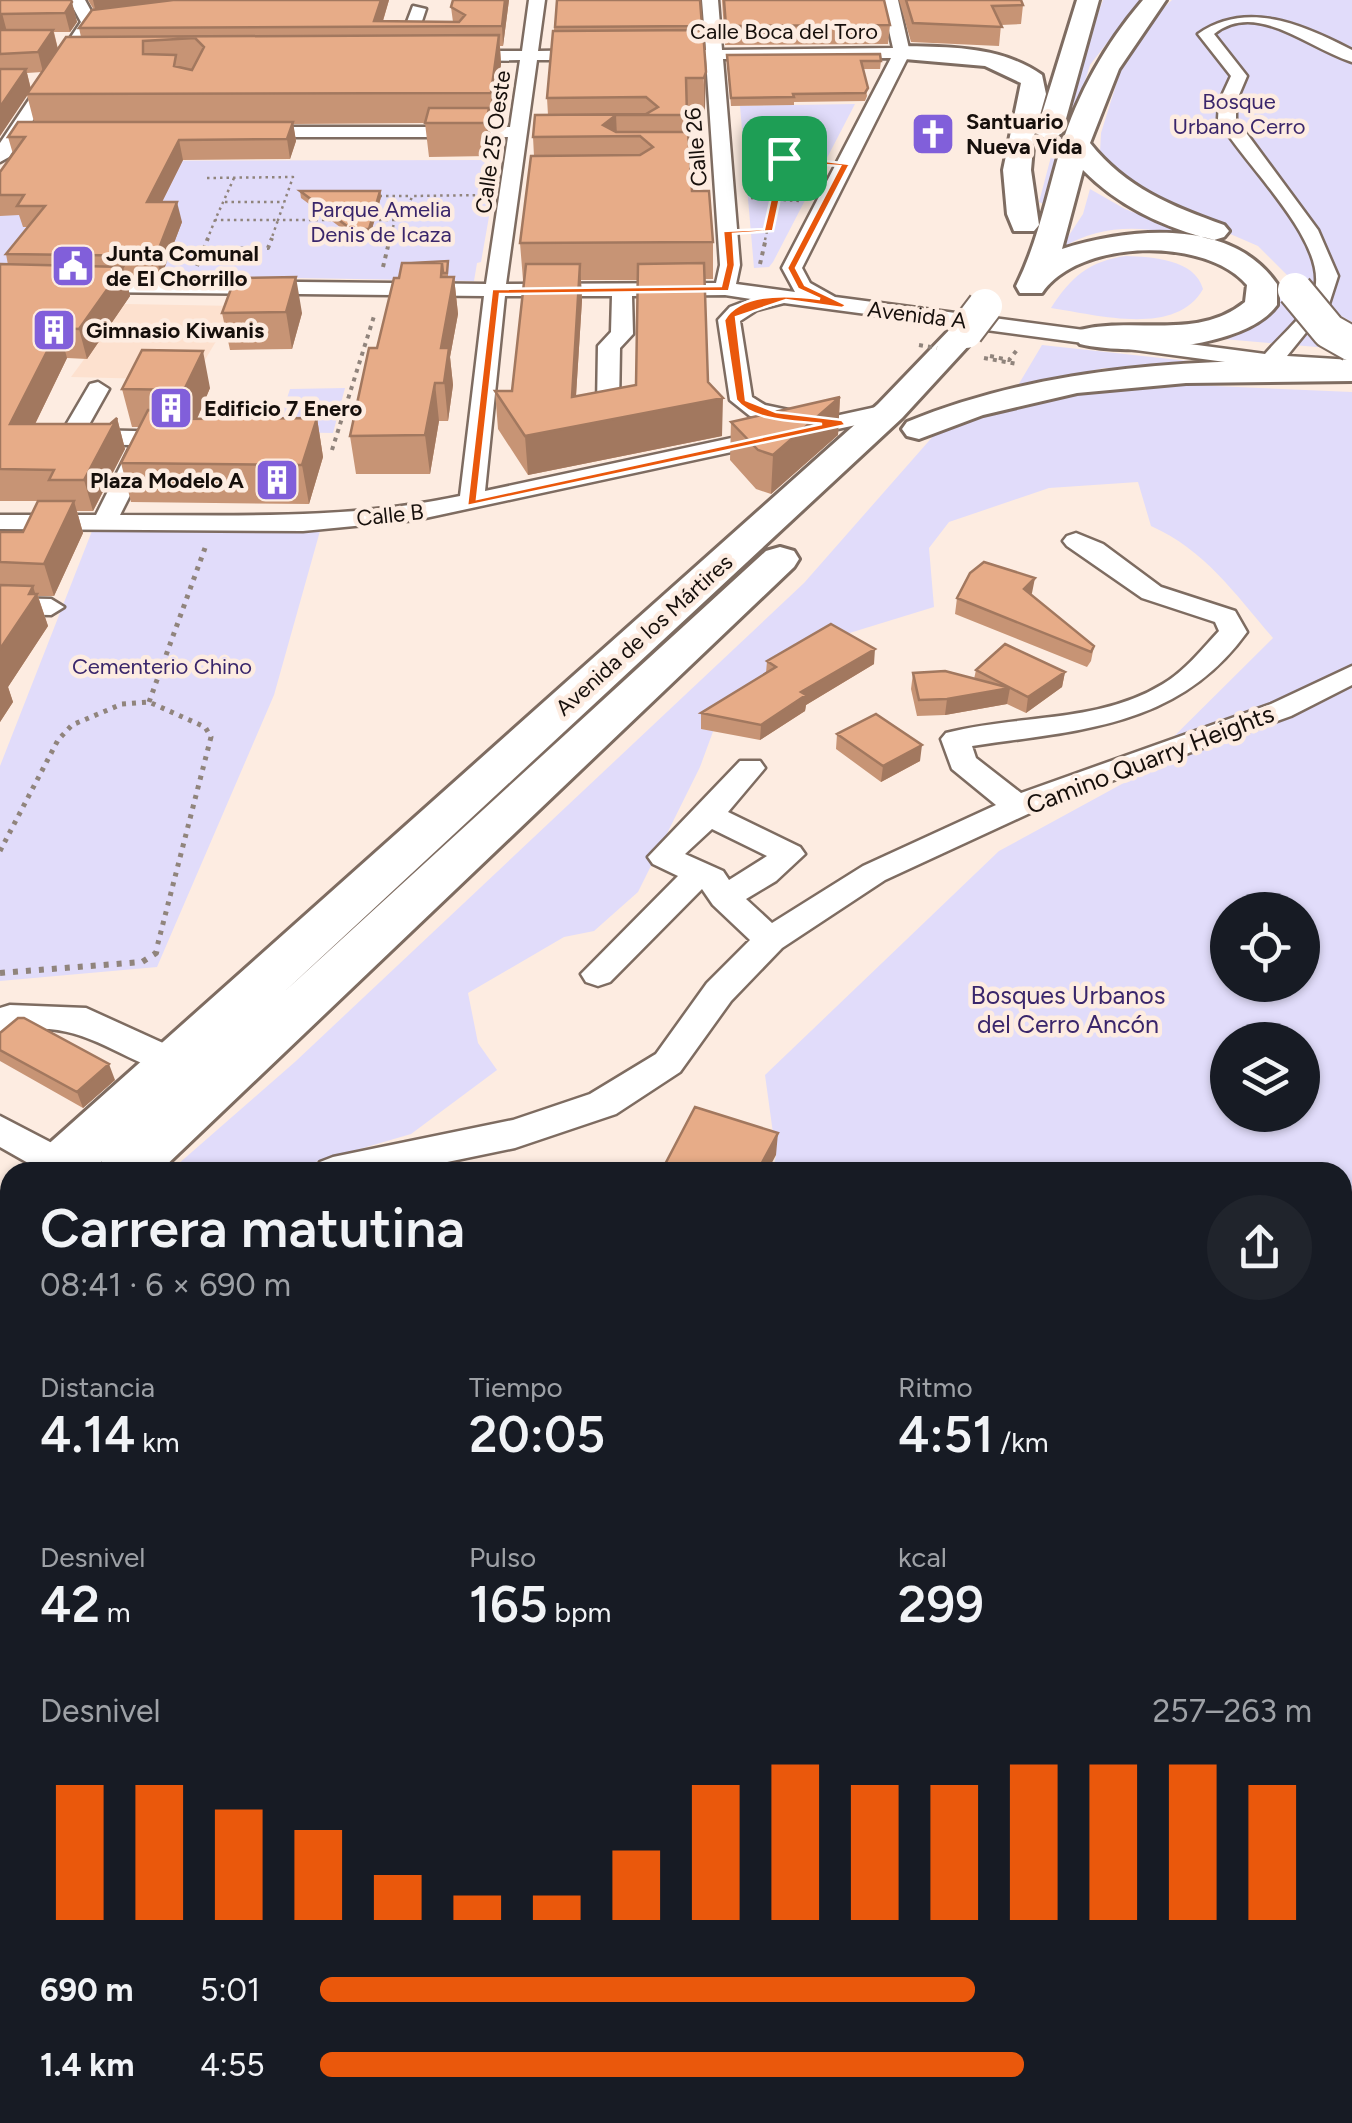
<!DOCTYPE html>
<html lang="es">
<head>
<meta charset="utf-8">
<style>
	:root { --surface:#171b24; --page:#20242c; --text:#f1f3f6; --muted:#9ea1a6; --accent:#ea580c }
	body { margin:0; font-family:Figtree,sans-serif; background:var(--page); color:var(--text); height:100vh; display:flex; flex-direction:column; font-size:38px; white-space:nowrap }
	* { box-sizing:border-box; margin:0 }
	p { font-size:32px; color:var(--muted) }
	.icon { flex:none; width:55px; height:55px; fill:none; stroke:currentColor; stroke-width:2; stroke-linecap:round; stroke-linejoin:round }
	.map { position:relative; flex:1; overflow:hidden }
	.drawer { position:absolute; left:0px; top:1162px; width:1352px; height:962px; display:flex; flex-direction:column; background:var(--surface); border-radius:30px 30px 0 0; box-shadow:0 2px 8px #0004 }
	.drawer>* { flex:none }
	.controls { position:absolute; left:1210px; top:892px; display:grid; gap:20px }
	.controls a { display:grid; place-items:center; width:110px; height:110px; border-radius:50%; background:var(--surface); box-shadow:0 2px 8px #0004; font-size:50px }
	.pin { position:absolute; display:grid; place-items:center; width:85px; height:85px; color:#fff; margin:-42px; border-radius:20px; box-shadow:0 5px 15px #0006 }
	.round { display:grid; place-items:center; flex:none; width:105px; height:105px; border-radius:52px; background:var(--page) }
	.overview { display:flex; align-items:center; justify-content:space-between; height:170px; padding:0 40px }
	h1 { font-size:55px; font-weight:600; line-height:75px }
	.stats { display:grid; grid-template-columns:repeat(3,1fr); gap:15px; height:170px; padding:10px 40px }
	.stats div { display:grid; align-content:center }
	.stats b { font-size:50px; font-weight:600 }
	.stats small { font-size:28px; font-weight:400 }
	.stats p { font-size:28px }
	.chart { height:280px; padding:20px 40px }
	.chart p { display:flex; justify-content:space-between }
	.chart svg { width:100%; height:180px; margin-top:10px; stroke:var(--accent); stroke-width:6 }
	ul { padding:0 40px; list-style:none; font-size:32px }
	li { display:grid; grid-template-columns:160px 120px 1fr; align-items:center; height:75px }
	li i { height:25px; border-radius:12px; background:var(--accent) }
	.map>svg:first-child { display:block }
	.built { fill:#fde1cf }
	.green { fill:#e1dcfa; fill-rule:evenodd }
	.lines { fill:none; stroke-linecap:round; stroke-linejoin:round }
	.minor-casing { stroke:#7e6c61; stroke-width:5 }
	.highway-casing { stroke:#7e6c61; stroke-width:6 }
	.path-far3 { stroke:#90847c; stroke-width:2.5; stroke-dasharray:2.5 4; stroke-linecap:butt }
	.path-far2 { stroke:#90847c; stroke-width:4; stroke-dasharray:4 5; stroke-linecap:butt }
	.path-far1 { stroke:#90847c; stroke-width:5; stroke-dasharray:4 6; stroke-linecap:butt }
	.path { stroke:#90847c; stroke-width:6; stroke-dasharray:5 8; stroke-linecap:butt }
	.minor { fill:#fff; fill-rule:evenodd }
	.highway { fill:#fff; fill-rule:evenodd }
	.highway-bridge-casing { stroke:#7e6c61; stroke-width:38; stroke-linecap:butt }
	.path-bridge { stroke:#90847c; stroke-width:4; stroke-dasharray:4 5; stroke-linecap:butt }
	.highway-bridge { stroke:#fff; stroke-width:34 }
	.wall { fill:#c79475; fill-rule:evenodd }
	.shaded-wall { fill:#a2785f }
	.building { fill:#e7ac88; stroke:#a2785f; stroke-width:2.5; fill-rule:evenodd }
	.route { fill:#ea580c; stroke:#fff; stroke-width:2.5; fill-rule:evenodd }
	.labels { text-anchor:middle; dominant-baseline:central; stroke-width:9; stroke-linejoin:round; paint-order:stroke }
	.far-street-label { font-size:22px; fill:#160f0b; stroke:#fdece1 }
	.far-park-label { font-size:22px; fill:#3a266b; stroke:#fdece1 }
	.far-poi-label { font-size:22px; font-weight:bold; fill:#160f0b; stroke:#fdece1; text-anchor:start }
	.street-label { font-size:25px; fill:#160f0b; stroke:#fdece1 }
	.park-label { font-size:25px; fill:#3a266b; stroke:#fdece1 }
</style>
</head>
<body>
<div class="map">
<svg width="1352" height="2123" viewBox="0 0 1352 2123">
	<rect width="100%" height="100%" fill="#fdece1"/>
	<path class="built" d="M125,304L237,306L193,380L71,377Z"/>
	<path class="green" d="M1103,0H1140L1090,65L1046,205L1039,202L1065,104Z
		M1172,0H1352V322L1312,300L1258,246L1184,214L1121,180L1100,152L1101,133L1121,69L1149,22Z
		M855,104L773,262L769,267L754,268L740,106Z
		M499,160L481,262L477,263L474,281L0,273V192L20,161Z
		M1090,189L1125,209L1206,240C1154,228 1108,219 1060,249L1083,214Z
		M1126,256C1152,257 1195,259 1203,289C1176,338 1094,314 1051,308C1071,277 1089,261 1126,256Z
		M1279,294L1302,318L1352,350L1200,337L1272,304Z
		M1042,345L1207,363L1206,367L1104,368L1017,387Z
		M1121,382L1352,392V2123H47L48,2115H1342V1172H773L776,1155L765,1075L999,851L1131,779L1273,638C1235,594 1205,550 1151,526L1138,482L1049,488L949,522L929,548L934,607L830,639L718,718L700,767L638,892L594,931L564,937L468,993L478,1043L497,1070L411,1134L281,1172H169L296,1061L804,583L935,434L1001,407ZM1228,910H1302V985H1228ZM1228,1040H1302V1115H1228Z
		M345,388L333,433L276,432L290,389Z
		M92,531H320L274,695L157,967L0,981V766Z
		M0,1936H10V2038L0,2036Z"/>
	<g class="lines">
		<defs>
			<path id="minor" d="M69,0H85L97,22L9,157L0,162V143L81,22Z
				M529,0H545L538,51L596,50L604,55L596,60H537L506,284L716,283L720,265L706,59L658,60L650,55L658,50H706L702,0H718L722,50L893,48L882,0H898L910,53L802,268L810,283L835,297L1265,354C1280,336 1306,316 1314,293C1331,243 1242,163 1218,119L1219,102L1231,76L1198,34C1246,0 1302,24 1352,50V62C1308,48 1256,0 1214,34L1247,76L1236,102V119L1318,230L1338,276L1329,304L1287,356L1352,360V374L1270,368L784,303L757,310L740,321L752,397L765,405L826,418L890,404L901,411L898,416L416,520L303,531L0,529V515H96L131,445L71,444L59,437L90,384L98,382L109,389L86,430L180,432L192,439L180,446H155L120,515C234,515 348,520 460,496L484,296L0,291V279L486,284L508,137H251L242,132L251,127H510L520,60L453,61L445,56L453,51H522ZM891,58L782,268L795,292L736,284L740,265L723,59ZM725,295L751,299L730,307L718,320L730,400L750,416L797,424L485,491L505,296H612L611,332L598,346L597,406L608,413L619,406L620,348L633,334L632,296Z
				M413,6L426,9L419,30L451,32V38H404L402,35Z
				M1076,533L1103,544L1161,587L1235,611L1247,632C1178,728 1079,730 972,746L976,758L1021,793L1271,704L1352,666V685L1291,716L1056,801L885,880L782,948L731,1001L680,1072L616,1114L515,1148L399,1172H315L320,1162L333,1157L513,1120L590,1094L656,1054L707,983L750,940L713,905L702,889L610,982L598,986L586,982L581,974L678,876L653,864L648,857L740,761H760L765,768L728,812L800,847L805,854L776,881L746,899L772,923L863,866L996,805L952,769L941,739L946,733C1017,714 1098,724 1163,684C1185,671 1202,649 1219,631L1215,622L1142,598L1067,546L1063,541L1067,536ZM712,829L767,856L729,880L723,871L685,854Z
				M0,598L51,599L64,607L51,615L0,614Z
				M10,1005L86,1008L185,1053L191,1062L185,1071L173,1075C108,1055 75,1013 0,1035V1008Z
				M0,1116L75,1155L80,1165L76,1172H44L0,1147Z"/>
			<path id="highway" d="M1077,0H1099L1062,133L1049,141L1036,133Z
				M1143,0H1166L1119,69L1090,143C1126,188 1171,206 1224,225L1229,231L1224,237L1214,240C1165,228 1118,206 1083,170L1062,249C1130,228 1231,217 1277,284V305C1246,349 1128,356 1080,344L1075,337L1080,330C1135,316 1197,341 1245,302L1247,285C1205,236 1079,239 1042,293H1020L1016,286C1038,242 1047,194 1061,147C1078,93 1106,43 1143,0Z
				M902,46C950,47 1001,46 1042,75L1046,94L1034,136L1031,170L1039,225L1034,231H1014L1007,214L1003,170L1021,83L985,66L893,58L890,53L893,48Z
				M966,321L977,324L982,331L902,418L284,992L766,551L780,547L794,551L799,559L794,567L159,1172H96L102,1161L90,1172H26L34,1157L878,404L955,324Z
				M1242,361H1352V381L1186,383L1077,393L983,415L919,439L907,436L902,429L907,422C1016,378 1125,365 1242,361Z
				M10,1189V1241L0,1244V1193Z
				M10,1255V1309L0,1312V1258Z"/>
		</defs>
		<use href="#minor" class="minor-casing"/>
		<use href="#highway" class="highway-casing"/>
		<path class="path-far3" d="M749,160L785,158L819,163
			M207,178L293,177L278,220H338
			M234,178L215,220H278L271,240
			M373,196H412
			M751,198L799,201
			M225,202H284
			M366,220H395
			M207,240L215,220
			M334,240H390
			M390,240L398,206H409L412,196L485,195
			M765,240L782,165"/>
		<path class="path-far2" d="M334,240H390
			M204,249L268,248L272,238
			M760,264L766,238
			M197,266L208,238
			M383,267L390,238
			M990,356L1009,360L1017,350
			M332,450L375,313"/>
		<path class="path-far1" d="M149,702L205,548
			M0,851L58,740L72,725L122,704L149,702L205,727L211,737L157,947"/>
		<path class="path" d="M0,973L142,962L156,953L158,945"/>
		<use href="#minor" class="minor"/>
		<use href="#highway" class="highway"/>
		<defs>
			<path id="highway-bridge" d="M1295,290L1329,331L1352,344
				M966,331L985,306"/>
		</defs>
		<use href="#highway-bridge" class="highway-bridge-casing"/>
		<path class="path-bridge" d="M919,345L937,348
			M984,358L1017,364"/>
		<use href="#highway-bridge" class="highway-bridge"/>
	</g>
	<path class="wall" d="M0,0H71L77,22L70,32H54L58,49L81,37L79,28L94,10L88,0H389L383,21L453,22L451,7L453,0H509L503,46H500L501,64L493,123H490L491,141L489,156L429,157L425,123L293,124L296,141L290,159L183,160L162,202L182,222L161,277H125L130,296L87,359L67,358L35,424H110L117,418L125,449L93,511H77L83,533L54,596H38L48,626L8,687L13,702L0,722V532H23L38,501H0V264L8,265L6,254L28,227H23L19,215L0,216V172L13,154L8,137L34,122L27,95L0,136ZM42,72L31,89L27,73Z
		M557,0H700L705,106L704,112H687V132L692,191L713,242V279H704L708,382L722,436L528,475L498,429L495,391H512L524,280H523L520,243L534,156L533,137L548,115L547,98ZM581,280H638L636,385L576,396L582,300Z
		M722,0H884L890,25L888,44L725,45Z
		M899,0H1021L1023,5L1021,24L1001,25L999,46L911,42Z
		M727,55L881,61L880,69H863L867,96L865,101L794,102V105L731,106Z
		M300,191H380L381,197L370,236H352L301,198Z
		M448,261V277H454L458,314L450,357L453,385L448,421H439L430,474H356L350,436L399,278Z
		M235,278L302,313L292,349L230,350L222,313Z
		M210,388L197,419L317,418L323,457L309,504L131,502L121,463L139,427H132L122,389Z
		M840,397L838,435L771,494L756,489L730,460L731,422Z
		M1032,593L1031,595L1094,646L1091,661L1087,667L955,614L957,598Z
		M767,661L874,664L806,705L805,711L760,740L701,729V713L766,673Z
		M976,670L1065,672L1062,687L1026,713L1007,704L945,715L917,716L911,689L913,673L974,679Z
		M837,734L920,761L881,782L836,749Z
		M0,1033L115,1080L83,1108L0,1061Z"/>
	<path class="shaded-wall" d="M93,0H196L96,13Z
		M381,0H389L381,27L374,21Z
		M505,0H509L503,46L502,26Z
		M72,2L77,22L70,32L65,13Z
		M2,13L7,32L0,37V14Z
		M53,30L58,50L43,72L38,52Z
		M499,35L501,64L493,123L491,93Z
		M26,69L31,90L0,136V107Z
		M706,72L705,106L704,112V78Z
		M489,108L491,141L489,156L486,123Z
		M616,115L617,136L603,125Z
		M293,122L296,141L290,159L287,139Z
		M179,140L183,160L152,222L147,202Z
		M380,191L381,197L370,236L369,229Z
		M177,202L182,222L161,277L156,256Z
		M580,264L582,300L574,427L723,398L722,436L528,475L525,436L572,397Z
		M123,267L130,296L87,359L79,329Z
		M296,277L302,313L292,349L286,312Z
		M454,277L458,314L450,357L453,385L448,421L441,348Z
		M59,328L67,358L20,455L10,424Z
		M203,351L210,388L193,428L184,390Z
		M435,383L439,421L430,474L425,435Z
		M840,397L838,435L771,494L773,455Z
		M117,418L125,449L93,511L84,480Z
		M317,418L323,457L309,504L302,465Z
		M74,501L83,533L54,596L44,564Z
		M1035,578L1032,593L1021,604L1024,589Z
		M33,586L36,596L37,594L48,626L8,687L13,702L0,722V649Z
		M875,649L874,664L806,705L805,711L760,740L761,725L801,692Z
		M1065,672L1062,687L1026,713L1028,697Z
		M1010,688L1007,704L945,715L947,699Z
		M922,745L920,761L881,782L883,766Z
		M109,1064L115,1080L83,1108L77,1092Z
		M778,1133L776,1155L767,1172H757Z
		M10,1589V1622L0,1632V1600Z
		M10,1807V1837L0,1847V1817Z"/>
	<path class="building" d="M0,0H71L72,2L65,13L0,14Z
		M173,0H381L374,21L459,22L465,15L451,7L453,0H505L502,26L79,28L92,10Z
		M557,0H700L702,26L555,27Z
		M724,0H884L890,25L726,26Z
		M906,0H1021L1023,5L992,6L1002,27L913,23Z
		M0,28L2,30H53L38,52L0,54Z
		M703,30L706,72L704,78H686L687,115H616L603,125L616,132H688L692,191H709L713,242L520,243L531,156L640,155L653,147L640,136L533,137L535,115L646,114L658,107L646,97L547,98L553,31Z
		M499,35L491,93L27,94L66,37ZM195,38L204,47L192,70L174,66L176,55L143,54V41Z
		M880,54L881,61H861L868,88L865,93L793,94L794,97L731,98L727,55Z
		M0,69H26L0,107Z
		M429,108H489L486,123H425Z
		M18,122H293L287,139L179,140L147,202H177L156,256L6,254L45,206H17L24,195H0V172L25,137H8Z
		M300,191H380L369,229H351Z
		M448,261L447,273H443L442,263H411Z
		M402,263H442L441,277H454L441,348H449L444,383H435L425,435L350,436L369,348H377L394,278H399Z
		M704,263L708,382L723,398L525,436L495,391H512L526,264H580L572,397L636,385L638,264Z
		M0,264L123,267L79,329L59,328L10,424H110L117,418L84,480H49L54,470L0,469Z
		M296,277L286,312L222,313L235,278Z
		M142,350L203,351L184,390L122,389Z
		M840,397L773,455L758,450L731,422Z
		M148,410L175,411L171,419L317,418L302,465L121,463Z
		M38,501H74L44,564L0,562V532H23Z
		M984,562L1035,578L1024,589L1094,646L1091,652L957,598L970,573Z
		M0,585L33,586L29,594H37L0,649Z
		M831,624L875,649L801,692L806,695L761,725L701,713L776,667L767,661Z
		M1005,644L1065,672L1028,697L976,670Z
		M945,671L1010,688L947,699L919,700L913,673Z
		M876,714L922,745L883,766L837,734Z
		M18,1018H24L109,1064L77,1092L0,1050V1033Z
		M695,1107L778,1133L757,1172H661Z
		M10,1492V1589L0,1600V1503Z
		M0,1756L10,1768V1807L0,1817Z"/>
	<path class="route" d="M784,156L850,164L796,268L805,285L847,305L842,308L786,300L736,317L746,400L776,412L842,420L846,425L467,506L492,289L721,286L726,265L723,231L764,229L778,166L771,162ZM782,162L840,166L787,268L798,289L820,299C792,295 741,291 724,320L736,400C753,422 797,421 822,424L477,499L500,294L729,291L735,265L733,234L773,231L787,165Z"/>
	<defs>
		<symbol id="church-square" viewBox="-11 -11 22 22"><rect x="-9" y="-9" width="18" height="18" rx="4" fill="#815fda" stroke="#fdece1"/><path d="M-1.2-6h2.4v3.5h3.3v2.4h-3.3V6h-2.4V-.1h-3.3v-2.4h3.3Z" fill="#fff"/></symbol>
		<symbol id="civic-square" viewBox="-11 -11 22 22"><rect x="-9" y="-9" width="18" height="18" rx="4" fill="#815fda" stroke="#fdece1"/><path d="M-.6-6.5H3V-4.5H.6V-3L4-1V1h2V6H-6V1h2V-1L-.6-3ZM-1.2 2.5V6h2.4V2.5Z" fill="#fff"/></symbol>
		<symbol id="building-square" viewBox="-11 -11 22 22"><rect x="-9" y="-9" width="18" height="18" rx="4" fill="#815fda" stroke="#fdece1"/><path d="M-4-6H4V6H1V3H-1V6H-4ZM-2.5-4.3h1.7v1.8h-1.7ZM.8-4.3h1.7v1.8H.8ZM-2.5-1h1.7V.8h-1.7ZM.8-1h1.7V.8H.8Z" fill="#fff"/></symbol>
	</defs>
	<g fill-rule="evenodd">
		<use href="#church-square" x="908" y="109" width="50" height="50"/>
		<use href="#civic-square" x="48" y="241" width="50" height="50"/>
		<use href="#building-square" x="29" y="305" width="50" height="50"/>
		<use href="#building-square" x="146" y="383" width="50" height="50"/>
		<use href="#building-square" x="252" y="455" width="50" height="50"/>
	</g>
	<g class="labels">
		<g class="far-street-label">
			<text x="784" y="31">Calle Boca del Toro</text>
			<text transform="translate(493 142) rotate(-82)">Calle 25 Oeste</text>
			<text transform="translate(696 147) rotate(-95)">Calle 26</text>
			<text transform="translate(917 315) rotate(7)">Avenida A</text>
			<text transform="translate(390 515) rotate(-6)">Calle B</text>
			<text transform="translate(644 635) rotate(-42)">Avenida de los Mártires</text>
		</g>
		<g class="far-park-label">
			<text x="1239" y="101">Bosque<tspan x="1239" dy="25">Urbano Cerro</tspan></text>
			<text x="381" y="209">Parque Amelia<tspan x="381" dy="25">Denis de Icaza</tspan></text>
			<text x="162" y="666">Cementerio Chino</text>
		</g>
		<g class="far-poi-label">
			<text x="966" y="121">Santuario<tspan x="966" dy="25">Nueva Vida</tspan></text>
			<text x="106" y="253">Junta Comunal<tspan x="106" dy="25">de El Chorrillo</tspan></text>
			<text x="86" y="330">Gimnasio Kiwanis</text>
			<text x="204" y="408">Edificio 7 Enero</text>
			<text x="244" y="480" text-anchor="end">Plaza Modelo A</text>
		</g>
		<g class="street-label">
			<text transform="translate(1150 759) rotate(-21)">Camino Quarry Heights</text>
		</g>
		<g class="park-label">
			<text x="1068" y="995">Bosques Urbanos<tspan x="1068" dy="29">del Cerro Ancón</tspan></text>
		</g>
	</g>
</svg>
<div class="controls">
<a><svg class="icon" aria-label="locate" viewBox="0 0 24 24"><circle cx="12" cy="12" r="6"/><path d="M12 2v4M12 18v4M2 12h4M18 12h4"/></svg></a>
<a><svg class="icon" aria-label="layers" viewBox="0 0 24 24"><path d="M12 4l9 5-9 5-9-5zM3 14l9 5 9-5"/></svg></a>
</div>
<div class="pin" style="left:784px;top:158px;background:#1e9e55"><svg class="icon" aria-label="arrive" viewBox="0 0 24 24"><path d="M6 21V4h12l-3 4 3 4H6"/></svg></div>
<section class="drawer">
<div class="overview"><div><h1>Carrera matutina</h1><p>08:41 · 6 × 690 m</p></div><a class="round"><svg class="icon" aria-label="share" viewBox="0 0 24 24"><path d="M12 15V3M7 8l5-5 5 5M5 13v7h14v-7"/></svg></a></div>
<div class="stats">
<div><p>Distancia</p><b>4.14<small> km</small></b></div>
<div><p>Tiempo</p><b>20:05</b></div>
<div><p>Ritmo</p><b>4:51<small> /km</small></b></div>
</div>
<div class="stats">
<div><p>Desnivel</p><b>42<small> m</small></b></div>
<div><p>Pulso</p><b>165<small> bpm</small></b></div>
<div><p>kcal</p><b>299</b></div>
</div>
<div class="chart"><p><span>Desnivel</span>257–263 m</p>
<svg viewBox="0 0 160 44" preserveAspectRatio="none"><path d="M5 44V11M15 44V11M25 44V17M35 44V22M45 44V33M55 44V38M65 44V38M75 44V27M85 44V11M95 44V6M105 44V11M115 44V11M125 44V6M135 44V6M145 44V6M155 44V11"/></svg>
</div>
<ul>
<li><b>690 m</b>5:01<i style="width:66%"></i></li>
<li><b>1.4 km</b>4:55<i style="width:71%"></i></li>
</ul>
</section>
</div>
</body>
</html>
